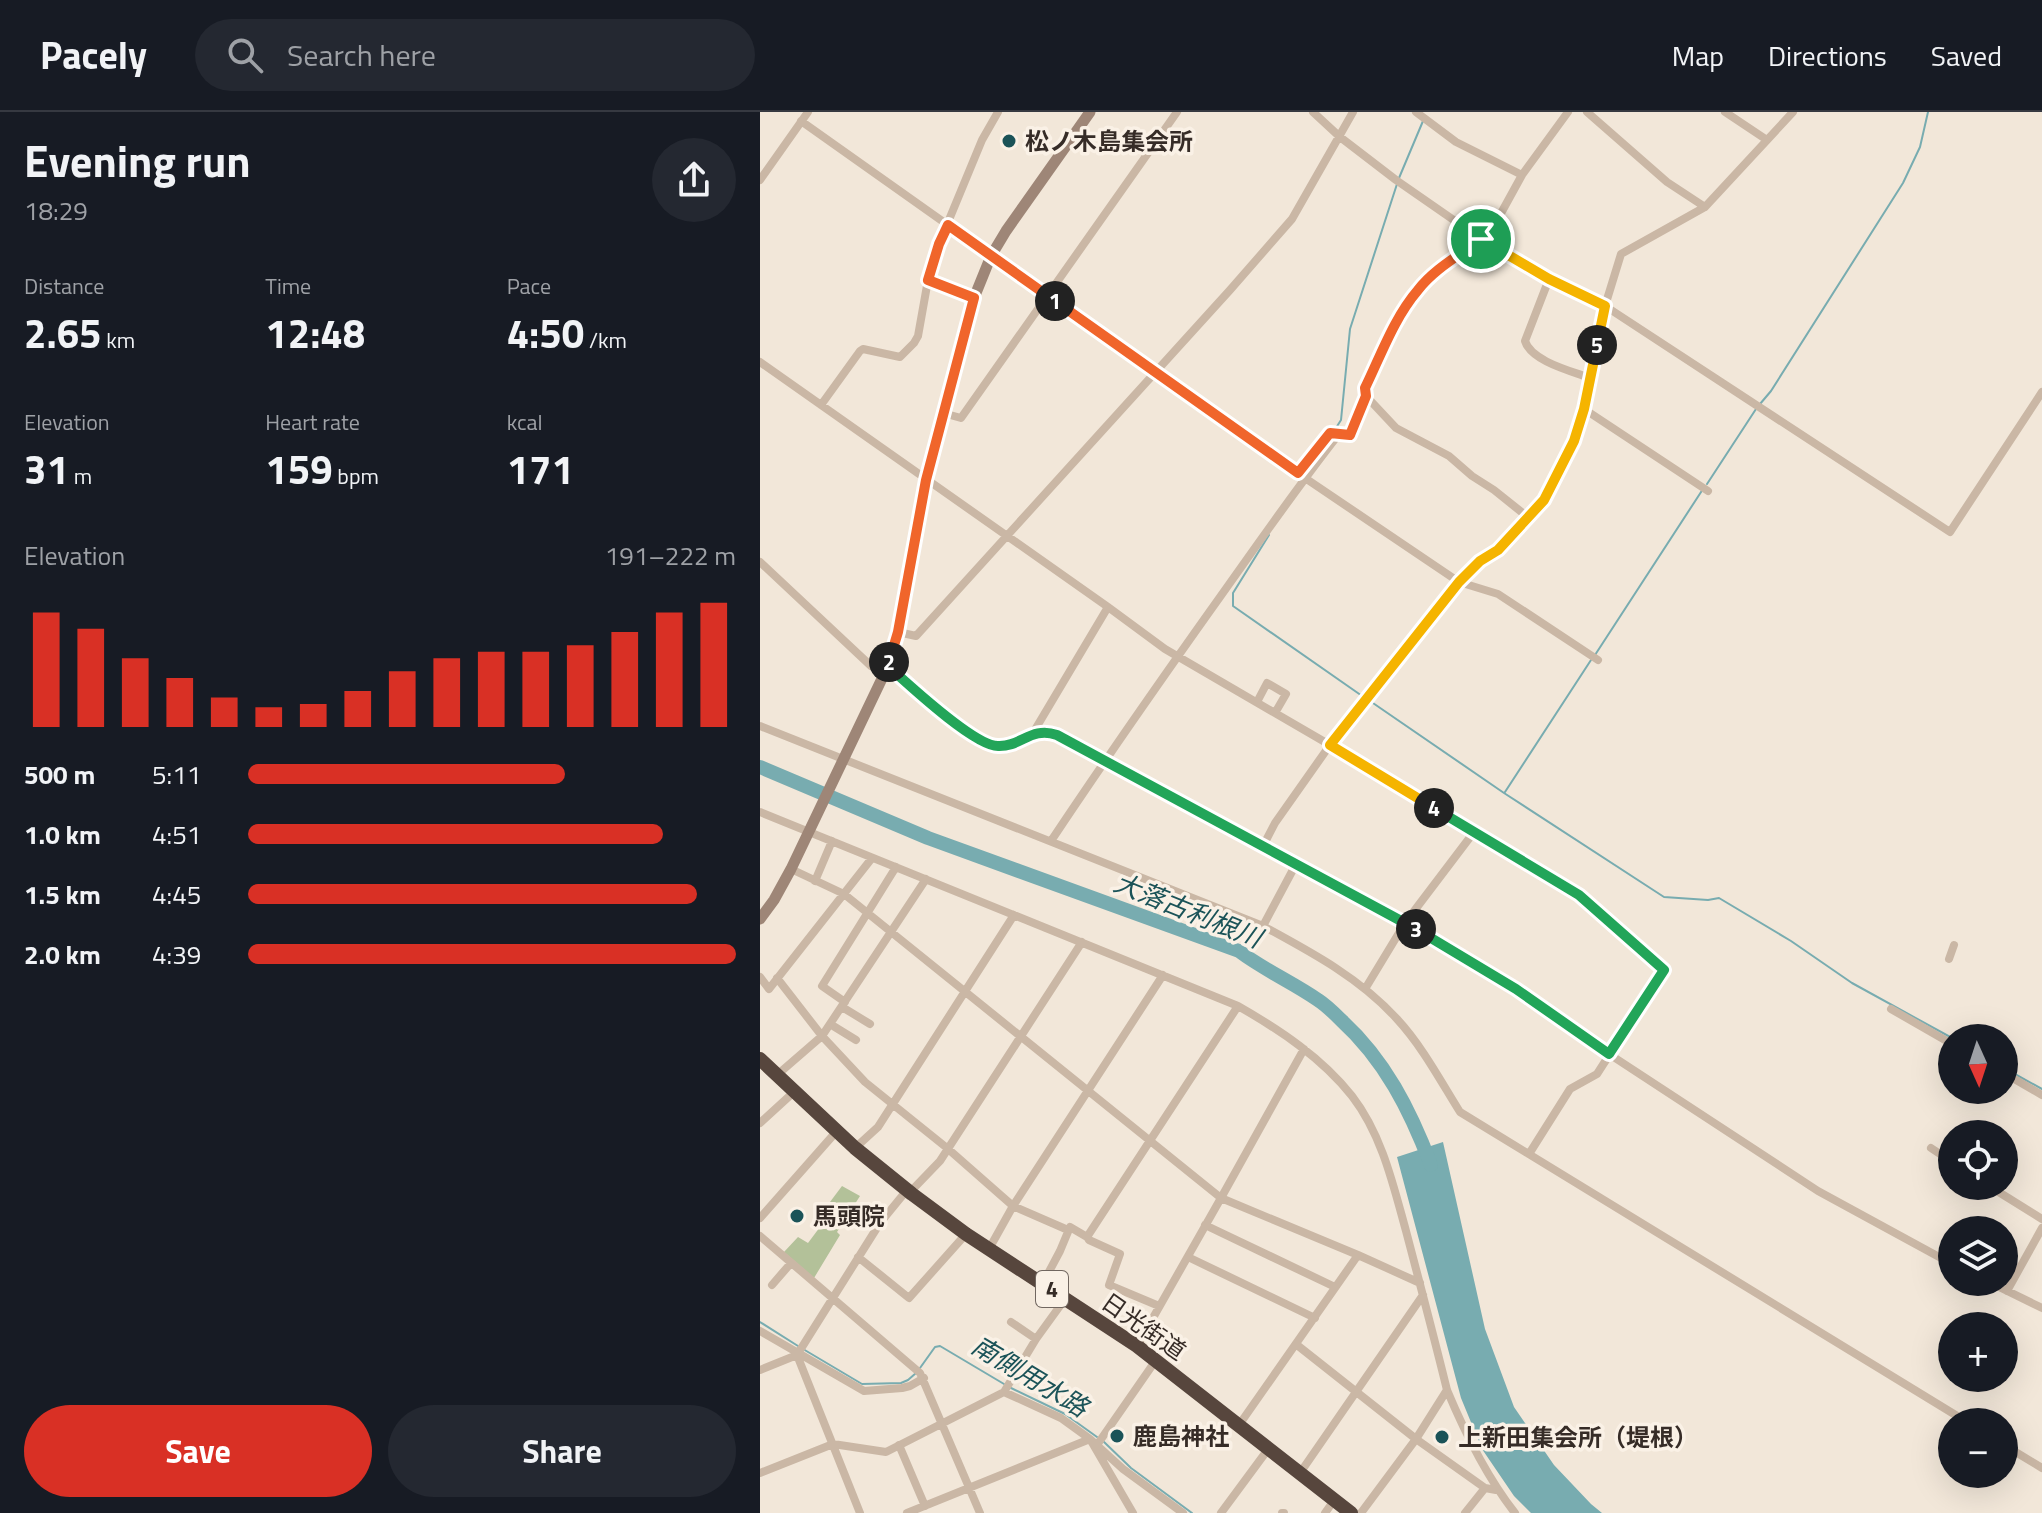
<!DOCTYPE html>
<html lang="en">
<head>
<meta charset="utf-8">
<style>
	:root { --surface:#171b24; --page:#242831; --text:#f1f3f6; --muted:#9ea1a6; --line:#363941; --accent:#d93025 }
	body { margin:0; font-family:"Titillium Web","Noto Sans JP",sans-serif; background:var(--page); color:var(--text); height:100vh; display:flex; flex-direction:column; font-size:30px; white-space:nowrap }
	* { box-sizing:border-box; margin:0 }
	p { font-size:26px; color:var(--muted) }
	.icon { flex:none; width:44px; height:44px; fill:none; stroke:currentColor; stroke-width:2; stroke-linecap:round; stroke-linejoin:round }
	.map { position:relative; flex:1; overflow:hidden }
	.side { display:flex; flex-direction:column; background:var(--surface); width:760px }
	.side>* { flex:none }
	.needle { width:52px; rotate:177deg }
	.controls { position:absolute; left:1178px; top:912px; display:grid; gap:16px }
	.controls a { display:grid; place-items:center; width:80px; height:80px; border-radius:50%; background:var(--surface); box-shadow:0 8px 32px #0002; font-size:40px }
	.pin { position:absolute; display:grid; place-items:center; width:68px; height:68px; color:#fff; margin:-34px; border:4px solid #fff; border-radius:50%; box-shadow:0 2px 8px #0007 }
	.km { position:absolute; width:40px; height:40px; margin:-20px; border-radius:50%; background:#222; color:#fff; font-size:22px; line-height:40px; text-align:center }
	.round { display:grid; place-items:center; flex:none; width:84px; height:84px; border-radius:42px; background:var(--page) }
	.headline { display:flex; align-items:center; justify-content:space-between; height:136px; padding:0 24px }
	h1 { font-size:44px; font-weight:700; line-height:60px }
	.figures { display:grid; grid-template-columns:repeat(3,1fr); gap:12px; height:136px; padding:8px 24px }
	.figures div { display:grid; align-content:center }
	.figures b { font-size:40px; font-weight:700 }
	.figures small { font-size:22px; font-weight:400 }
	.figures p { font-size:22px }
	.chart { height:224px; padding:16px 24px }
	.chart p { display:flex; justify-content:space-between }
	.chart svg { width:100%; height:144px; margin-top:8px; stroke:var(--accent); stroke-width:6 }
	.action { display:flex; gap:16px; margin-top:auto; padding:16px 24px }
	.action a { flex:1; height:92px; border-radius:48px; background:var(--accent); color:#fff; font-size:32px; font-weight:700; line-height:92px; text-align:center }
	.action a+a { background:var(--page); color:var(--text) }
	ul { padding:0 24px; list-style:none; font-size:26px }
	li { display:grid; grid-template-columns:128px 96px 1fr; align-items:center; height:60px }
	li i { height:20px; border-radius:10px; background:var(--accent) }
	header { display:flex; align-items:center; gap:48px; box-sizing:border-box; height:112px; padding:0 40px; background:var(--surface); border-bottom:2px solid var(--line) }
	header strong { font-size:38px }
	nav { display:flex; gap:44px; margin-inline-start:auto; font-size:28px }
	.search { width:560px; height:72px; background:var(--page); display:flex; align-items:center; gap:20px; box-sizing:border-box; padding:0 28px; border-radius:44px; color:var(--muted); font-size:30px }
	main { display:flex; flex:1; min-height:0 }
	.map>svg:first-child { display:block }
	.green { fill:#b3c199 }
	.water { fill:#78acb0 }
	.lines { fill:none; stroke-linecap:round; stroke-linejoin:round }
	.stream { stroke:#78acb0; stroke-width:2 }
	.river { stroke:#78acb0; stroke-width:14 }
	.street { stroke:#cab7a5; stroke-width:8 }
	.secondary { stroke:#9e8677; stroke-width:11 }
	.highway { stroke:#57463d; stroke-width:14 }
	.split-1-casing { stroke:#fff; stroke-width:16 }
	.split-2-casing { stroke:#fff; stroke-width:16 }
	.split-3-casing { stroke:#fff; stroke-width:16 }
	.split-4-casing { stroke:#fff; stroke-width:16 }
	.split-5-casing { stroke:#fff; stroke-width:16 }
	.split-6-casing { stroke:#fff; stroke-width:16 }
	.split-1 { stroke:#f0652b; stroke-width:10 }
	.split-2 { stroke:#f0652b; stroke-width:10 }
	.split-3 { stroke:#22a559; stroke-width:10 }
	.split-4 { stroke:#22a559; stroke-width:10 }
	.split-5 { stroke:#f5b400; stroke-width:10 }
	.split-6 { stroke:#f5b400; stroke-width:10 }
	.poi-dot { fill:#1b5358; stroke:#faf1e6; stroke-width:3 }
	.labels { text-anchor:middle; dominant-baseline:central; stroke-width:7; stroke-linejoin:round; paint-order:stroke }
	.shield { fill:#faf1e6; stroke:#716760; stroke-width:2 }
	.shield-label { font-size:22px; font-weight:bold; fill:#362c27 }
	.poi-label { font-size:24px; font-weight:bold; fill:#362c27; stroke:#faf1e6; text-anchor:start }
	.street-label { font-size:24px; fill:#362c27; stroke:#faf1e6 }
	.water-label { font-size:26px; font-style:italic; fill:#1b5358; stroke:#faf1e6 }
</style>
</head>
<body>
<header>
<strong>Pacely</strong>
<div class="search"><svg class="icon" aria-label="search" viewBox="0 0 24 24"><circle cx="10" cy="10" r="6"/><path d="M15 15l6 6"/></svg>Search here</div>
<nav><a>Map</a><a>Directions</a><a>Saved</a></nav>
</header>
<main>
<section class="side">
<div class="headline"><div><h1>Evening run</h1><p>18:29</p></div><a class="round"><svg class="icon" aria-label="share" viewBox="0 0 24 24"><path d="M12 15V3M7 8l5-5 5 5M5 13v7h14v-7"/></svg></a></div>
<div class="figures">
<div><p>Distance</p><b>2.65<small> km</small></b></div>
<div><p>Time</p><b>12:48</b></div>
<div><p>Pace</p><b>4:50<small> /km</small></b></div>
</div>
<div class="figures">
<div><p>Elevation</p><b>31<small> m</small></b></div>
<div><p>Heart rate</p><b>159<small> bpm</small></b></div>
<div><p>kcal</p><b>171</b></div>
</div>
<div class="chart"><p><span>Elevation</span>191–222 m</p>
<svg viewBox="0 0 160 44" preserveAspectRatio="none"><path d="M5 44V9M15 44V14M25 44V23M35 44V29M45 44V35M55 44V38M65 44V37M75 44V33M85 44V27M95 44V23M105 44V21M115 44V21M125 44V19M135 44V15M145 44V9M155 44V6"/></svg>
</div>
<ul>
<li><b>500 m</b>5:11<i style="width:65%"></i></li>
<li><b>1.0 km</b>4:51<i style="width:85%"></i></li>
<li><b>1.5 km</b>4:45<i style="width:92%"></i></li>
<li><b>2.0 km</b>4:39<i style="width:100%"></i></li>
</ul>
<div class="action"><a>Save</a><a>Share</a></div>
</section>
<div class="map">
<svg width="1282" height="1401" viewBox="0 0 1282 1401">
	<rect width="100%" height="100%" fill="#f2e7d9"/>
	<path class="green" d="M82,1074L100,1084L77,1120L80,1123L54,1166L24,1140L38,1125L48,1131L66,1107L61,1102Z"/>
	<path class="water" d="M683,1030L725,1217L754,1295L794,1353L831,1392L842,1401H771L754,1384L722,1337L701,1286L637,1045Z"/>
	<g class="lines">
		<path class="stream" d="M639,66L663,9
			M1000,292L1011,279L1143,71L1160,35L1168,0
			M574,319L581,308L590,217L637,72
			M947,372L996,297
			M509,423L473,481V494L605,586
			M835,543L943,377
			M610,589L744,681L904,785L948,788L959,786L1031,829L1092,871L1192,926
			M745,680L831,548
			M1244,956L1282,977
			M0,1210L38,1234
			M43,1237L102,1272L141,1271L148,1268L156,1261
			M160,1256L175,1235L180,1234L244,1272
			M249,1275L305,1302L337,1325
			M343,1329L371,1356L432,1401"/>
		<path class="river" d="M0,655L168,726L479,839C504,858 532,870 558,888C566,893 574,901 581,908C625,948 650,998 671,1053"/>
		<path class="street" d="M553,0L580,25L636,68L721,127L789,167L845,194L1190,420L1282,280
			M656,0L696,30L762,63
			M827,0L907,70L945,95
			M965,0L1007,28
			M41,9L545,366L699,470L738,482L838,548
			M0,68L48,0
			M789,167L765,229C771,249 811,259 830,266
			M168,168L214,186
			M0,250L348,495L405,537L570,633L819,783L904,858L837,962L810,977L769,1042
			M606,284L636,316L689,344L712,364L734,378L769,406
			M61,293L100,239L103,237L140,245L154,231L158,224L168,168L179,132L222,28L238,0
			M824,297L948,379
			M183,301L201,306L417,0
			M538,361L570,321L590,323L606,284L605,276L638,207L657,178L668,167L721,127L734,114L762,63L808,0
			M0,450L111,554L125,560
			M138,520L156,524L470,178L532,107L593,0
			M128,554C147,571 215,634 238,634C261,635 271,614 297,623L610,791L756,877L849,942L1058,1079L1192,1152
			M497,590L507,571L526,582L515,601
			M0,614L503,814C551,840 600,866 637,907C662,934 680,968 700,1000L1207,1310
			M273,621L348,495
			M0,700L478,894C520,918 562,946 592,984C622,1023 633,1072 646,1119C660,1172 674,1225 687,1278C705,1321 726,1364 755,1401
			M291,729C343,651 396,575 450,499C493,439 534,379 579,322
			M503,734L515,711L570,633L699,470L720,449L738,438L769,406L784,388L802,353L814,329L824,297L845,194L861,142L945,95L1033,0
			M31,757L84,782L461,1086L598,1143L479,1313
			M55,769L72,729
			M503,814L536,752
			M1189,847L1194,833
			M0,865L9,877L112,746
			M17,866L62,924L105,970L187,1036L253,1094L308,1118
			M605,877L645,811L714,720
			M85,890L62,874L136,755
			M82,895L110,912
			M1131,897L1192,932
			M70,912L96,928
			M1244,961L1282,983
			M17,963L62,924L166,767
			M0,1011L35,979
			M95,1036L118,1015L254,803
			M1171,1036L1192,1050
			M1229,1074L1282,1107
			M0,1106L76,1020
			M445,1113L575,1175
			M0,1124L160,1261L220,1401
			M327,1125L329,1128L360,1142L349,1173L399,1194
			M229,1137L253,1094L403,863
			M598,1143L660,1171
			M98,1145L149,1186L206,1122
			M428,1145L555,1206
			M1229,1170L1282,1196
			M283,1171L300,1139L310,1115L327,1125L478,894
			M12,1173L31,1151
			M1247,1179L1282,1116
			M251,1210L276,1227
			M0,1219L104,1279L142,1276L150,1274L164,1266
			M537,1233L656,1327L725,1376L736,1378
			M377,1234L461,1086L544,937
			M0,1258L37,1243
			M244,1280L276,1227L305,1187
			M139,1333L165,1394
			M337,1333L396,1248
			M1244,1333L1282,1356
			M0,1361L73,1332L126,1340L244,1280L301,1306L330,1327L373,1401
			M540,1361L663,1183
			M100,1401L37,1243L120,1111L147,1078L154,1076L180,1049L322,830
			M147,1401L330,1327L363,1357L423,1401
			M461,1401L509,1336
			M522,1401H524
			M565,1401L575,1387
			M601,1401L656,1327L687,1278
			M705,1401L725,1376"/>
		<path class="secondary" d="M0,807L14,788L31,757L128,554L138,520L166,368L214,186L231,144L246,119L330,0"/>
		<path class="highway" d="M0,947L95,1036L152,1082L206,1122L377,1234L591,1401"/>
	</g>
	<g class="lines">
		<defs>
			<path id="split-1" d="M295,189L538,361L570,321L590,323L606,284L605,276C621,243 634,206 658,178C674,157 700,143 721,127"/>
			<path id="split-2" d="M129,550L138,520L166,368L214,186L168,168L179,132L188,113L295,189"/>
			<path id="split-3" d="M129,550L128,554C147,571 214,634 238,634C261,635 271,614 297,623L656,817"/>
			<path id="split-4" d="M656,817L756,877L849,942L904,858L819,783L674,696"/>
			<path id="split-5" d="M674,696L570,633L699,470L720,449L738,438L784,388L814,329L824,297L837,233"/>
			<path id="split-6" d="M721,127L789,167L845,194L837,233"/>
		</defs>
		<use href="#split-1" class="split-1-casing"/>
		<use href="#split-2" class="split-2-casing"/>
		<use href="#split-3" class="split-3-casing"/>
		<use href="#split-4" class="split-4-casing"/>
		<use href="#split-5" class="split-5-casing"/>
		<use href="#split-6" class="split-6-casing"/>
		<use href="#split-1" class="split-1"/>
		<use href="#split-2" class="split-2"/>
		<use href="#split-3" class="split-3"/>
		<use href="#split-4" class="split-4"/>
		<use href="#split-5" class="split-5"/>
		<use href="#split-6" class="split-6"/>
	</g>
	<g class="poi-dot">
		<circle cx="249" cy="29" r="8"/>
		<circle cx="37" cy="1104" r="8"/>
		<circle cx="357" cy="1324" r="8"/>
		<circle cx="682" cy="1325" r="8"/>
	</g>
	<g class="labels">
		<rect class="shield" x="276" y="1159" width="32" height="36" rx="6"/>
		<g class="shield-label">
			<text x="292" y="1177">4</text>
		</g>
		<g class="poi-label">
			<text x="265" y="29">松ノ木島集会所</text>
			<text x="53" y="1104">馬頭院</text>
			<text x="373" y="1324">鹿島神社</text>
			<text x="698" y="1325">上新田集会所（堤根）</text>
		</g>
		<g class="street-label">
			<text transform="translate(384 1214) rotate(35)">日光街道</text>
		</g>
		<g class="water-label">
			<text transform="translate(428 798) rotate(22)">大落古利根川</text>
			<text transform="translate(270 1264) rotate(31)">南側用水路</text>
		</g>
	</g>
</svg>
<div class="controls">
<a><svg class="needle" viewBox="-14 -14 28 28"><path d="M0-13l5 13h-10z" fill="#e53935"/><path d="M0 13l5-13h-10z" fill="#9ea1a6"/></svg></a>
<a><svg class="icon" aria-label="locate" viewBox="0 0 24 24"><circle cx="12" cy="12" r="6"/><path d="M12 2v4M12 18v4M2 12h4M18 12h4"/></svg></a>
<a><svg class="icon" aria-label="layers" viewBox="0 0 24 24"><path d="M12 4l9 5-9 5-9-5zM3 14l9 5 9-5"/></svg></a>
<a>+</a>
<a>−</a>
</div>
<div class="pin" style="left:721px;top:127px;background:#1e9e55"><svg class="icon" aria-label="arrive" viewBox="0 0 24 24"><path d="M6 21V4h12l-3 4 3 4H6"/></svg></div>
<b class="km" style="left:295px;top:189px">1</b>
<b class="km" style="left:129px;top:550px">2</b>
<b class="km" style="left:656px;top:817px">3</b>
<b class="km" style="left:674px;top:696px">4</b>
<b class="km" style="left:837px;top:233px">5</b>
</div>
</main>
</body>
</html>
